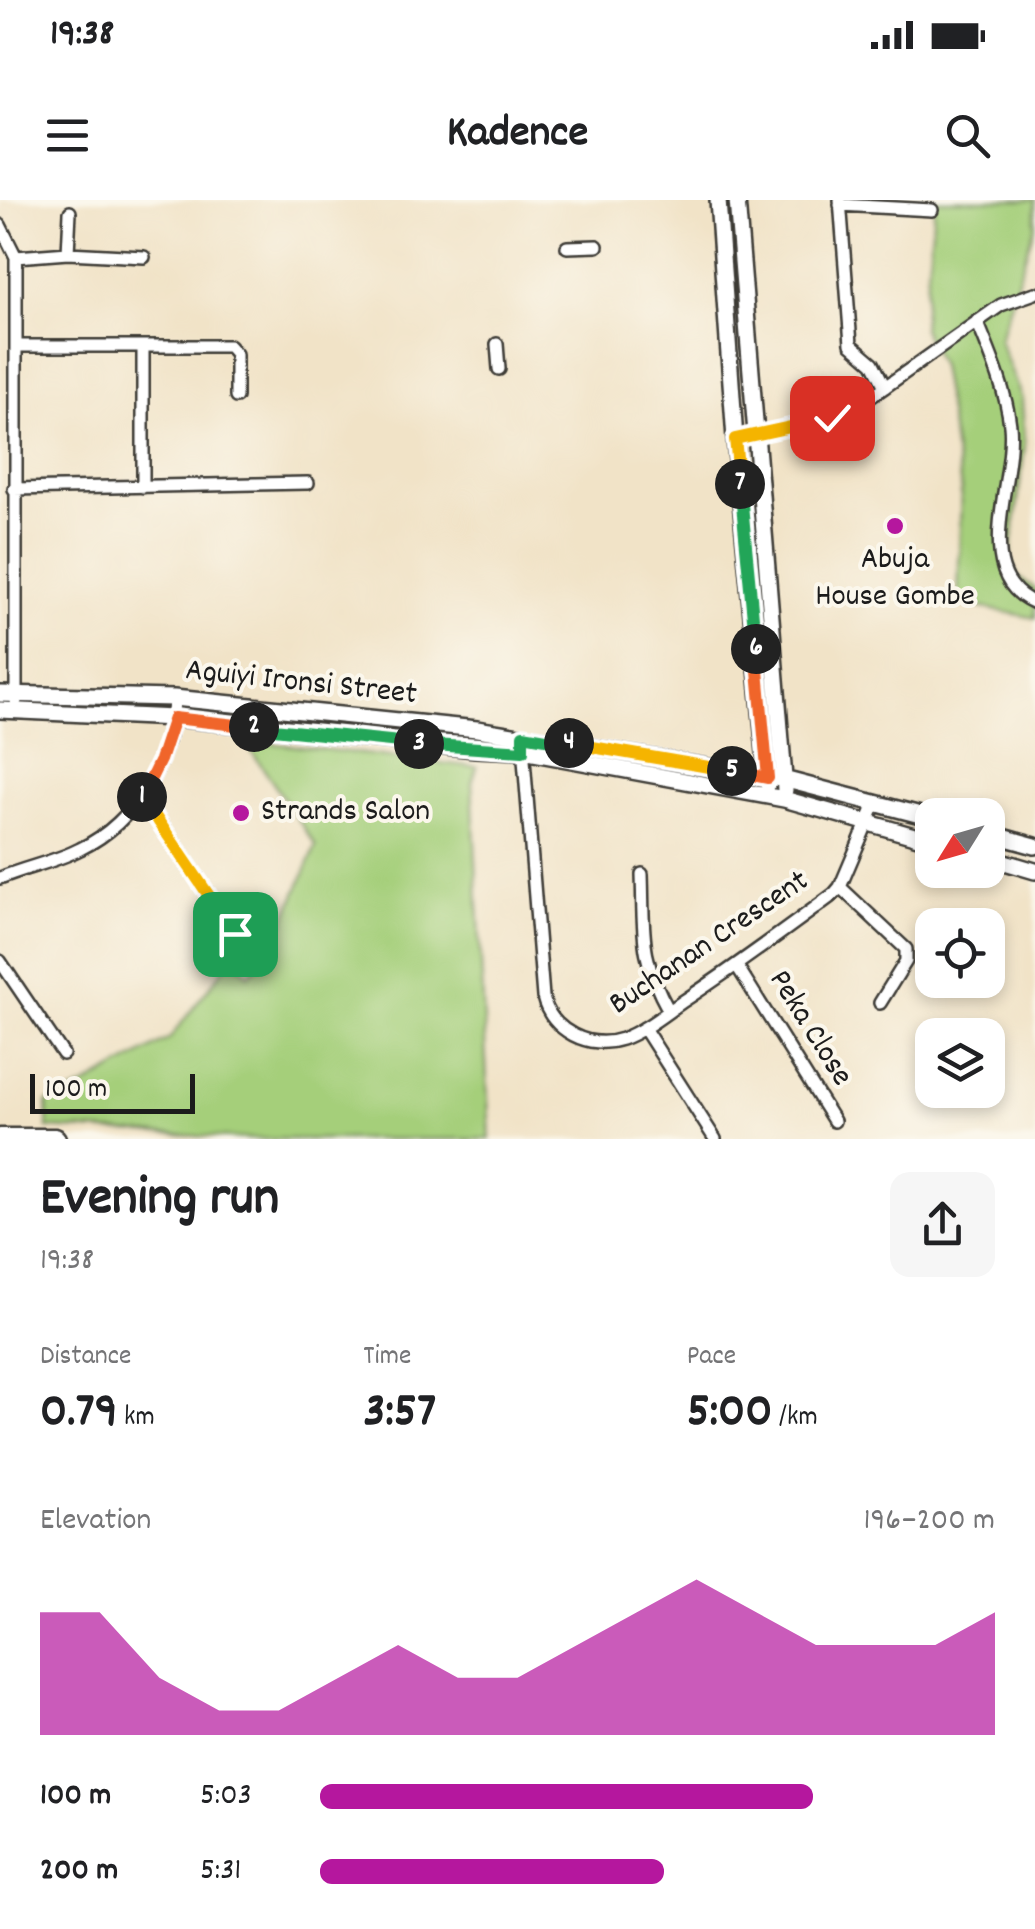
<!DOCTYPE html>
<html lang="en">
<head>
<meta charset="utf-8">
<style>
	:root { --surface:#fff; --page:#f6f6f6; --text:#202124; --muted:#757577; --accent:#b5179e }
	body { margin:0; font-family:Dekko,sans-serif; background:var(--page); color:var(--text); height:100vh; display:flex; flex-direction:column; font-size:38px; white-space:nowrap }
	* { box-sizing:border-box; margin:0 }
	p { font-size:32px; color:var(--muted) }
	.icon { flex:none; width:55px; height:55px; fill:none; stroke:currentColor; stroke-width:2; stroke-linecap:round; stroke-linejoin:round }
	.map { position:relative; height:939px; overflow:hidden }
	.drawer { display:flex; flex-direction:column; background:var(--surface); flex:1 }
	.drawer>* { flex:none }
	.needle { width:65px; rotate:233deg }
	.fabs { position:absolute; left:915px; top:598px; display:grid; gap:20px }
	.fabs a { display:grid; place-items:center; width:90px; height:90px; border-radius:20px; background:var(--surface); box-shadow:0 5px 15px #0003; font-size:50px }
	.scale { position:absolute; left:30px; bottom:25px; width:165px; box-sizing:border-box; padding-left:10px; border:5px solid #1c1c1c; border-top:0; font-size:28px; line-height:35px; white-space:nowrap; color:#1c1c1c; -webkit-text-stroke:8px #fbf7ec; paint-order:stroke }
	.pin { position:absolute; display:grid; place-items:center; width:85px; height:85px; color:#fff; margin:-42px; border-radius:20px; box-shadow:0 5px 15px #0006 }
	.km { position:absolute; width:50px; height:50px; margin:-25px; border-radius:50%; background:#222; color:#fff; font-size:28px; line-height:50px; text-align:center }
	.round { display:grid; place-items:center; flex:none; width:105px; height:105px; border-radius:20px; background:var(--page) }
	.summary { display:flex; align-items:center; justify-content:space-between; height:170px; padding:0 40px }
	h1 { font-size:55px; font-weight:800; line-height:75px }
	.stats { display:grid; grid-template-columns:repeat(3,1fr); gap:15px; height:170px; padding:10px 40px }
	.stats div { display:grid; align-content:center }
	.stats b { font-size:50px; font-weight:800 }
	.stats small { font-size:28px; font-weight:400 }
	.stats p { font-size:28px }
	.chart { height:280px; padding:20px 40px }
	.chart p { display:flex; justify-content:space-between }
	.chart svg { width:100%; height:180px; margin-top:10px; fill:var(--accent); opacity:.7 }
	ul { padding:0 40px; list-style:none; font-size:32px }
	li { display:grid; grid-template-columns:160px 120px 1fr; align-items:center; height:75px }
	li i { height:25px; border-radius:12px; background:var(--accent) }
	.status { display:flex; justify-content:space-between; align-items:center; height:70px; padding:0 50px; background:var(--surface); direction:ltr }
	.status svg { height:28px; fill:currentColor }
	header { display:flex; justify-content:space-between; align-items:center; height:130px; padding:0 40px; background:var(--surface); font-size:45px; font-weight:800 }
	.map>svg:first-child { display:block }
	.green { fill:#a5cf7a; stroke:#60764b; stroke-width:2.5 }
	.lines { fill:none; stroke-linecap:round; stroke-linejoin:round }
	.street-casing { stroke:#3c3a36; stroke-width:16 }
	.secondary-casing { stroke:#3c3a36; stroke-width:20 }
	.highway-casing { stroke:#3c3a36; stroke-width:25 }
	.street { stroke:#fff; stroke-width:11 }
	.secondary { stroke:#fff; stroke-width:15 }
	.highway { stroke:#fff; stroke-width:20 }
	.split-1-casing { stroke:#fff; stroke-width:20 }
	.split-2-casing { stroke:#fff; stroke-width:20 }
	.split-3-casing { stroke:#fff; stroke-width:20 }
	.split-4-casing { stroke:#fff; stroke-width:20 }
	.split-5-casing { stroke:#fff; stroke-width:20 }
	.split-6-casing { stroke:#fff; stroke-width:20 }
	.split-7-casing { stroke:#fff; stroke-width:20 }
	.split-8-casing { stroke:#fff; stroke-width:20 }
	.split-1 { stroke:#f5b400; stroke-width:12 }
	.split-2 { stroke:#f0652b; stroke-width:12 }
	.split-3 { stroke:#22a559; stroke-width:12 }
	.split-4 { stroke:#22a559; stroke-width:12 }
	.split-5 { stroke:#f5b400; stroke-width:12 }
	.split-6 { stroke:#f0652b; stroke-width:12 }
	.split-7 { stroke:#22a559; stroke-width:12 }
	.split-8 { stroke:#f5b400; stroke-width:12 }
	.poi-dot { fill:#b5179e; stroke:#fbf7ec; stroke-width:4 }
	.labels { text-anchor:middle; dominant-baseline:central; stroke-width:8; stroke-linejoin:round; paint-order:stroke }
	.poi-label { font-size:32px; fill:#1c1c1c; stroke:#fbf7ec }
	.street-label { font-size:32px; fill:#1c1c1c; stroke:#fbf7ec }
</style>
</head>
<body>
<div class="status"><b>19:38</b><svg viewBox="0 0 49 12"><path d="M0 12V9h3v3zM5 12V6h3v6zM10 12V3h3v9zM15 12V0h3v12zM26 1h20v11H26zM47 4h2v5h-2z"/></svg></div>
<header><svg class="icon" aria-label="menu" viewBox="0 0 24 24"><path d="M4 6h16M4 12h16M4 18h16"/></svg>Kadence<svg class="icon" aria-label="search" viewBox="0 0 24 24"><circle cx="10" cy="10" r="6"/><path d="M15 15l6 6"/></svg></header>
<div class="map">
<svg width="1035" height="939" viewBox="0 0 1035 939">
	<rect width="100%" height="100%" fill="#fbf7ec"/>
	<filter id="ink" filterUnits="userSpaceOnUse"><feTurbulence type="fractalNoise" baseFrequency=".01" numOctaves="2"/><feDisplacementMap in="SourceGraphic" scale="20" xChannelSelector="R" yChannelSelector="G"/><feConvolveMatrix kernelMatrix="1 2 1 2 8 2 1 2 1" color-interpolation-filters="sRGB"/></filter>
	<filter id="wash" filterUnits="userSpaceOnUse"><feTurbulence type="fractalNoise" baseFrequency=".0048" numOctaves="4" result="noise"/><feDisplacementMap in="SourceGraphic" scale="40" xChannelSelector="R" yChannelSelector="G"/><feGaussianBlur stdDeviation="2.25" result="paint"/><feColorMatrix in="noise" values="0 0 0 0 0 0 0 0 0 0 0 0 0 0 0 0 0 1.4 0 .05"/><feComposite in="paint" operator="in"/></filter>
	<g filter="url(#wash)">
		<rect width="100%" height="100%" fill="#f1e3c7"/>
		<path class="green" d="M935,0H1035V25L999,140L1022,199L1025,245L1010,361L1018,377L1035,389V418L958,403L961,288L940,166L922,128Z
			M244,540L477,567L472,583L490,939H253L48,928L47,902L81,888L170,838L232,758L249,775L272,750L316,646Z"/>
	</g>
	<g filter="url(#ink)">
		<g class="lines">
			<defs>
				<path id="street" d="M840,0L851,144L873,163L885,187
					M840,5L932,10
					M0,25L16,57V501
					M567,47L597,46
					M68,53L144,57
					M16,57L68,53L70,12
					M977,121C990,153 1006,190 1010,225C1016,280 969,376 1035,403
					M497,144L499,169
					M16,146H229L236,154V197
					M735,239L832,218L865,201L1001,105L1035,93
					M143,287V146
					M14,289L308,283
					M523,547L543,797C551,831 589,850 622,839C644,831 663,815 682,802C734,768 784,731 834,694L840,687L876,602
					M142,596L235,734
					M642,674C644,732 639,758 669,811
					M0,678C26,667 55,662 80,649C136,622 172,559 174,498
					M840,687L906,749V761L880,803
					M0,761L63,854
					M737,766L834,921
					M644,828L715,939"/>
				<path id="secondary" d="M718,0L735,239L768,584
					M737,0L785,590
					M0,494L174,498L477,529L787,580L932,618
					M0,510L174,518L475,549L523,551L784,599L932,641
					M988,633L1035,646
					M988,657L1035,671"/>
				<path id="highway" d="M0,939H55"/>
			</defs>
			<use href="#street" class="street-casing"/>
			<use href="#secondary" class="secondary-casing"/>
			<use href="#highway" class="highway-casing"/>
			<use href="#street" class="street"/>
			<use href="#secondary" class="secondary"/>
			<use href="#highway" class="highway"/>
		</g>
	</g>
	<g class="lines" filter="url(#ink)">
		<defs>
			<path id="split-1" d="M142,597L235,734"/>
			<path id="split-2" d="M142,597L160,560L174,518L254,527"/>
			<path id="split-3" d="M254,527L419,544"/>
			<path id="split-4" d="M419,544L523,551V535L569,543"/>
			<path id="split-5" d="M569,543L732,571"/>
			<path id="split-6" d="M732,571L768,578L756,449"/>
			<path id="split-7" d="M740,284L756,449"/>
			<path id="split-8" d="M740,284L735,239L832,218"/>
		</defs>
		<use href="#split-1" class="split-1-casing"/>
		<use href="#split-2" class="split-2-casing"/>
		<use href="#split-3" class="split-3-casing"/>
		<use href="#split-4" class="split-4-casing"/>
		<use href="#split-5" class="split-5-casing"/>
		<use href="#split-6" class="split-6-casing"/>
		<use href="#split-7" class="split-7-casing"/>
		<use href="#split-8" class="split-8-casing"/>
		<use href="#split-1" class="split-1"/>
		<use href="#split-2" class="split-2"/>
		<use href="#split-3" class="split-3"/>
		<use href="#split-4" class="split-4"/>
		<use href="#split-5" class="split-5"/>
		<use href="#split-6" class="split-6"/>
		<use href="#split-7" class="split-7"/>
		<use href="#split-8" class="split-8"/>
	</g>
	<g class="poi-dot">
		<circle cx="895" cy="326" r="10"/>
		<circle cx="241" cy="613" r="10"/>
	</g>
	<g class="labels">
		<g class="poi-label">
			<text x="895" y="361">Abuja<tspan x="895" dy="37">House Gombe</tspan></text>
			<text x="261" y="613" text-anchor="start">Strands Salon</text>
		</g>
		<g class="street-label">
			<text transform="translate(301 484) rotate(6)">Aguiyi Ironsi Street</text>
			<text transform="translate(710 744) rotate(-34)">Buchanan Crescent</text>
			<text transform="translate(809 829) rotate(58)">Peka Close</text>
		</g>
	</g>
</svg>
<div class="fabs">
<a><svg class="needle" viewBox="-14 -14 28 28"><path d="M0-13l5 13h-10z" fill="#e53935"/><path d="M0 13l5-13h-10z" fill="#757577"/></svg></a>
<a><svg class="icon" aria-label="locate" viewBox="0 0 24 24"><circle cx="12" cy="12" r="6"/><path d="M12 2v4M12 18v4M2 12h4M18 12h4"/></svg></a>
<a><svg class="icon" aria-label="layers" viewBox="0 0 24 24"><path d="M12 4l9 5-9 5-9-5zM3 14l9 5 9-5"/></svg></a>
</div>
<div class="scale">100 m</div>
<div class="pin" style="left:235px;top:734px;background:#1e9e55"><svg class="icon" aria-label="arrive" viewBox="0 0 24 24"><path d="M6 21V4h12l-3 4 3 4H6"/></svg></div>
<div class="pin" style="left:832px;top:218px;background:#d93025"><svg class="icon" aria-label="check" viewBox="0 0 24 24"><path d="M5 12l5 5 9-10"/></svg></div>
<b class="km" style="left:142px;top:597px">1</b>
<b class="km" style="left:254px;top:527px">2</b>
<b class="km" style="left:419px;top:544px">3</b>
<b class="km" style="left:569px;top:543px">4</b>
<b class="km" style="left:732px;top:571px">5</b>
<b class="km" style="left:756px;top:449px">6</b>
<b class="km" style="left:740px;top:284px">7</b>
</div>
<section class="drawer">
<div class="summary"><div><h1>Evening run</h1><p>19:38</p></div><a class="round"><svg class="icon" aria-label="share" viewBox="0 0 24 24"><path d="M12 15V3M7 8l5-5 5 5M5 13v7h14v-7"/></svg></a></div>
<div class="stats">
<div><p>Distance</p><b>0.79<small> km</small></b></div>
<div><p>Time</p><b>3:57</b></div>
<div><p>Pace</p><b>5:00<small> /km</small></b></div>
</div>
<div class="chart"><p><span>Elevation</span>196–200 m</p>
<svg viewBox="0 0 160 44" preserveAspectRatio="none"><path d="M0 44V14L10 14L20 30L30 38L40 38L50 30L60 22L70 30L80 30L90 22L100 14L110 6L120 14L130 22L140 22L150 22L160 14V44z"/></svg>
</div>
<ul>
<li><b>100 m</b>5:03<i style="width:73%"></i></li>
<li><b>200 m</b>5:31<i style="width:51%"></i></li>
</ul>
</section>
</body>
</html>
